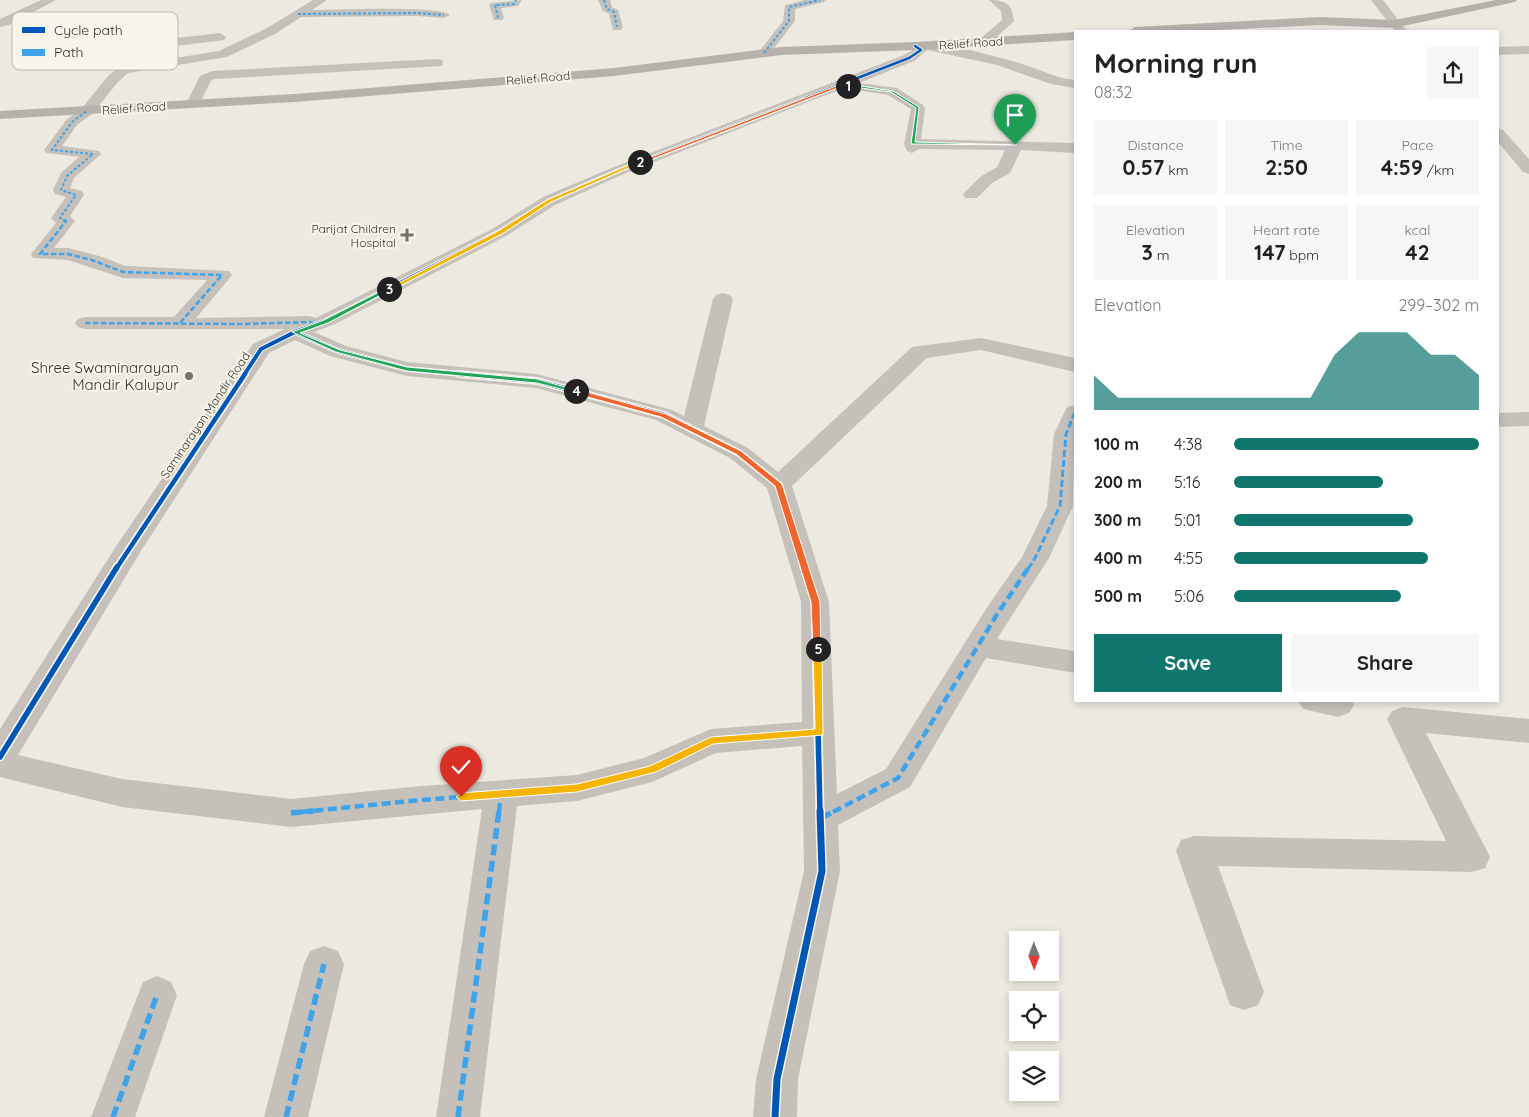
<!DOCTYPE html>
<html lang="en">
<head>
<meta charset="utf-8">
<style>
	:root { --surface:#fff; --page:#f6f6f6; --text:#222; --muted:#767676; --accent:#0f766e }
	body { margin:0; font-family:Quicksand,sans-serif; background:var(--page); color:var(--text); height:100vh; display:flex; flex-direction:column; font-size:19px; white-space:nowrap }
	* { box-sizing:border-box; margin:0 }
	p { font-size:16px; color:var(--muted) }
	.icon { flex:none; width:28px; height:28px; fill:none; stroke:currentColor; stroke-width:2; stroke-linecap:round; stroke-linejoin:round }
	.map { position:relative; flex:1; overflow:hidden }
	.side { position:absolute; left:1074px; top:30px; width:425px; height:672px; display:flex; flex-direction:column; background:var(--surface); border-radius:0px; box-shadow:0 2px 8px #0003 }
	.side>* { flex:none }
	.needle { width:32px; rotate:179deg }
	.buttons { position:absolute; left:1009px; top:931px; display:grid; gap:10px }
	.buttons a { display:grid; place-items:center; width:50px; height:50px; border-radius:0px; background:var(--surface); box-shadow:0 2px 8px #0003; font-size:25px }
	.pin { position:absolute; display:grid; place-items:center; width:42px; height:42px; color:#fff; margin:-51px -21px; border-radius:50% 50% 50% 0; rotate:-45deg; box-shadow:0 0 5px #0007 }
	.pin .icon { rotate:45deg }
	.km { position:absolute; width:25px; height:25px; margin:-12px; border-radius:50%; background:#222; color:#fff; font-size:14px; line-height:25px; text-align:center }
	.round { display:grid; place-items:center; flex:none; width:52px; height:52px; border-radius:0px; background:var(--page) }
	.headline { display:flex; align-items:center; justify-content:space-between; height:85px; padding:0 20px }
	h1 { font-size:28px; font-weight:800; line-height:38px }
	.figures { display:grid; grid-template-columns:repeat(3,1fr); gap:8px; height:85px; padding:5px 20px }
	.figures div { display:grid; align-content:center; border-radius:0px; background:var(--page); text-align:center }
	.figures b { font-size:21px; font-weight:800 }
	.figures small { font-size:14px; font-weight:400 }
	.figures p { font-size:14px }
	.chart { height:140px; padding:10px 20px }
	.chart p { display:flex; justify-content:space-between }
	.chart svg { width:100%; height:90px; margin-top:5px; fill:var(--accent); opacity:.7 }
	.cta { display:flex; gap:10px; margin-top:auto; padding:10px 20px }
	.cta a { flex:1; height:58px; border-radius:0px; background:var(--accent); color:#fff; font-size:20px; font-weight:800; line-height:58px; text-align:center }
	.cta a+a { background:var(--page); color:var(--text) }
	ul { padding:0 20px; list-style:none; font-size:16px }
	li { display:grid; grid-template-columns:80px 60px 1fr; align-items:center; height:38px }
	li i { height:12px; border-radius:6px; background:var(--accent) }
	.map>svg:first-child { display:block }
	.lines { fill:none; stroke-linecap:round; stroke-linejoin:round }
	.minor { fill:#c5c1ba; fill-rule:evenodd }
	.tertiary { fill:#c5c1ba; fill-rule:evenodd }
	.secondary { fill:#b6b2ab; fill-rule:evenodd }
	.quiet-far4 { stroke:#3ea3eb; stroke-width:2; stroke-dasharray:3 2; stroke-linecap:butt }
	.quiet-far3 { stroke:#3ea3eb; stroke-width:2.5; stroke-dasharray:5.5 2.5; stroke-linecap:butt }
	.quiet-far2 { stroke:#3ea3eb; stroke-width:3; stroke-dasharray:7 3; stroke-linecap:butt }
	.quiet-far1 { stroke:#3ea3eb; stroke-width:4.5; stroke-dasharray:9 4.5; stroke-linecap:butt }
	.quiet { stroke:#3ea3eb; stroke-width:5.5; stroke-dasharray:11 5.5; stroke-linecap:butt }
	.cycleway-far5-casing { stroke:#f8f4e9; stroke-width:4 }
	.cycleway-far4-casing { stroke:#f8f4e9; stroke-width:5 }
	.cycleway-far3-casing { stroke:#f8f4e9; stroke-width:6 }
	.cycleway-far2-casing { stroke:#f8f4e9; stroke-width:8 }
	.cycleway-far1-casing { stroke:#f8f4e9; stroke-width:9 }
	.cycleway-casing { stroke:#f8f4e9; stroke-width:10 }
	.cycleway-far5 { stroke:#0057b8; stroke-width:2.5 }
	.cycleway-far4 { stroke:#0057b8; stroke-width:3 }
	.cycleway-far3 { stroke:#0057b8; stroke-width:4 }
	.cycleway-far2 { stroke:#0057b8; stroke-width:4.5 }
	.cycleway-far1 { stroke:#0057b8; stroke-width:5.5 }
	.cycleway { stroke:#0057b8; stroke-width:7 }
	.split-1 { fill:#22a559; stroke:#fff }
	.split-2 { fill:#f0652b; stroke:#fff }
	.split-3 { fill:#f5b400; stroke:#fff }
	.split-4 { fill:#22a559; stroke:#fff }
	.split-5 { fill:#f0652b; stroke:#fff }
	.split-6 { fill:#f5b400; stroke:#fff }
	.poi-dot { fill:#757069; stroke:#f8f4e9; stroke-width:2 }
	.labels { text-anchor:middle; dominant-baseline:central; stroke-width:4; stroke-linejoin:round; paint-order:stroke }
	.far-street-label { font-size:12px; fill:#352f29; stroke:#f8f4e9 }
	.far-poi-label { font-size:12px; fill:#352f29; stroke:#f8f4e9; text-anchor:end }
	.poi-label { font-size:15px; fill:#352f29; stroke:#f8f4e9; text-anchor:end }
	.key { fill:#f8f4e9; stroke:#beb9af; stroke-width:1 }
	.key-label { font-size:14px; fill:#352f29 }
</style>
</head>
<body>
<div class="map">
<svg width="1529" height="1117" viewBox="0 0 1529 1117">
	<rect width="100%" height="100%" fill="#ece9e1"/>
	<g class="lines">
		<path class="minor" d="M41,0H56L9,25L0,27V19Z
			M313,0H327L312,10C332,10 441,5 450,15L444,18L417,16L301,17L275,34L227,57L128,73L118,82L92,114L77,125L62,146L99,151L101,154L74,178L70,188L82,191L84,195L70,216L75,221L54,248H68L99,256L126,266L229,271L232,275L229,279L196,318L309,316L316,318L494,228L543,197L614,167L904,55L913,50L909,46L911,43C931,38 1008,59 1031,67C1046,72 1059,79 1075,80V88L1051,84L997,65L927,50L914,61L859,83L897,88L923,105L925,108L921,139L1075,143V153L1021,150L1010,173L992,183L977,198H965L963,194L980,177L997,167L1005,150L919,149L912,153L907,151L904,144L911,109L888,95L844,88L626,173L555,205L506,236L333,325L314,332L346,346L407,362L537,374L672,410L684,416L713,299L716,295L723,293L730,295L733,299L704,426L748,448L778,472L912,347L981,338L1075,358V372L981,350L927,358L792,486L829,602L837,794L886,769L986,609L1022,557L1047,506L1054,434L1067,407L1075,405L1073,506L1049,558L997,639L1075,651V673L986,658L910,787L838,825L840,871L798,1079L797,1117H753L756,1079L804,871L802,746L716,753L652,782L577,801L517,806L480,1117H436L482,809L291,827L122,807L0,777V729L113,551L253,344L285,329H85L78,327L75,323L78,319L85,317H174L207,280L123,278L68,260L33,258L31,254L56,223L51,218L66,197L55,194L53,190L61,173L79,157L47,153L44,150L67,119L82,108L108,76L119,67L219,51L267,28ZM295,340L330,356L407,376L536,388L656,420L730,458L767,488L801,602L802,722L711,729L644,758L577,775L421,786L291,799L122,779L18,755L141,551L269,353Z
			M522,0L518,6L501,8L504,18L502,20H494L489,5L491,3Z
			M598,0H610L612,7L618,10L623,27L621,30H613L609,14L603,11Z
			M805,0H826L824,2L795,9V21L768,56H760L758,53L783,21L785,5Z
			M989,0C1006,0 1012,4 1014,21L988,45L984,46L978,42L980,39L1002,20L1001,11Z
			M220,33L226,37L224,40L168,47L53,51L47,47L53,43L168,39Z
			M1529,46V54L1498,55V47Z
			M437,59L442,60L443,63L442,66L215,79L211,81L198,107H188L186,104L200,76L212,71Z
			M1529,412V426L1498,427V413Z
			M1298,701H1352L1354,705L1349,713L1338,717L1303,709Z
			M1403,707L1529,719V743L1426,733L1490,857L1485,868L1472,872L1218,866L1264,992L1258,1005L1244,1010L1230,1005L1176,851L1181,840L1194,836L1446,841L1387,719L1392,711Z
			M324,946L338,951L344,964L308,1117H264L304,964L310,951Z
			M157,976L171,982L177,995L135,1117H91L143,982Z"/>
		<path class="tertiary" d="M1371,0H1383L1407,31H1395Z
			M1498,128L1503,130L1529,159V174L1523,172L1498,142Z"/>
		<path class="secondary" d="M1496,0H1517L1515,2L1394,28L1320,25L1197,31H1129L1135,27L1320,17L1394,20Z
			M1075,32V40L915,50L781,55L614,76L295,102L0,119V111L295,94L614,68L781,47L915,42Z"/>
		<path class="quiet-far4" d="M604,0L607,9L614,12L617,27
			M298,14L417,13L444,15
			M498,18L495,5L514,4L516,0
			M764,53L789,21V7L820,0
			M66,221L60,218L76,195L61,190L67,176L93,154L52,150L72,122L87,111"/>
		<path class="quiet-far3" d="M63,220L66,221L40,254H68L92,260L123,272L222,275L180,323
			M85,323L241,324L313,322"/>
		<path class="quiet-far2" d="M1028,569L1035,558L1060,506L1066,434L1075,412"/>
		<path class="quiet-far1" d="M301,812L421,800L577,788L652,769L711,741L819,733
			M499,812L501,794
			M833,812L898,778L996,616L1029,567"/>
		<path class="quiet" d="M291,813L314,811
			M821,818L835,811
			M113,1117L157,995
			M286,1117L324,964
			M458,1117L499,811"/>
		<defs>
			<path id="cycleway-far5" d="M806,98L909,58L921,50L915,46"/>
			<path id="cycleway-far4" d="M517,221L549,201L620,170L810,97"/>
			<path id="cycleway-far3" d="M295,332L338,351L407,369L473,375
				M244,375L261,349L295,332L326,321L500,232L519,220"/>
			<path id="cycleway-far2" d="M459,374L537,381L664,415L739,453L779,485L805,569
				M116,569L245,374"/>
			<path id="cycleway-far1" d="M804,567L815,602L820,812
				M0,757L117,567"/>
			<path id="cycleway" d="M775,1117L777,1079L822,871L820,811"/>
		</defs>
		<use href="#cycleway-far5" class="cycleway-far5-casing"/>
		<use href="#cycleway-far4" class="cycleway-far4-casing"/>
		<use href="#cycleway-far3" class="cycleway-far3-casing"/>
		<use href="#cycleway-far2" class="cycleway-far2-casing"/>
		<use href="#cycleway-far1" class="cycleway-far1-casing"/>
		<use href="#cycleway" class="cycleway-casing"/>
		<use href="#cycleway-far5" class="cycleway-far5"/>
		<use href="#cycleway-far4" class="cycleway-far4"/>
		<use href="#cycleway-far3" class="cycleway-far3"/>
		<use href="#cycleway-far2" class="cycleway-far2"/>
		<use href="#cycleway-far1" class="cycleway-far1"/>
		<use href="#cycleway" class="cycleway"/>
	</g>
	<path class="split-1" d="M848,84L893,91L919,107L915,142L1017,145L911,144L916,108L891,92L846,86Z"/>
	<path class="split-2" d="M841,84L850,86H843L642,163L638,162Z"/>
	<path class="split-3" d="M638,161L642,162L551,202L502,234L392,290L387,289L498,231L547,200Z"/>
	<path class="split-4" d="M387,288L392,289L328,323L300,333L340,350L407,367L537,379L579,391L576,393L537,383L407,371L336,352L292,332L324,320Z"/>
	<path class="split-5" d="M576,389L666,414L741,451L782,484L820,602L821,651H815L813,649L811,602L775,486L736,454L661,417L573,393L572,391Z"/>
	<path class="split-6" d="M818,646L822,649L823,735L713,744L656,772L577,792L461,801L456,797L461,793L577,784L650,766L711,737L815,729L813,649Z"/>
	<g class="poi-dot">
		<path d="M404.5 227.5h5v5h5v5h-5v5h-5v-5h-5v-5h5z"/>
		<circle cx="189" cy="376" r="5"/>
	</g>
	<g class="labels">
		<g class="far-street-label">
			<text transform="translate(971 43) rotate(-4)">Relief Road</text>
			<text transform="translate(538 78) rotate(-5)">Relief Road</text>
			<text transform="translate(134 108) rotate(-4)">Relief Road</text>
			<text transform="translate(205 415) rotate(-56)">Saminarayan Mandir Road</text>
		</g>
		<g class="far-poi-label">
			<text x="396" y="228">Parijat Children<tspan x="396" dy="14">Hospital</tspan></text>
		</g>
		<g class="poi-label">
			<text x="179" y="367">Shree Swaminarayan<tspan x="179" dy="17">Mandir Kalupur</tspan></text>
		</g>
	</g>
	<rect x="12" y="12" width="166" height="58" rx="8" class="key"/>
	<rect x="22" y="27" width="23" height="6" fill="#0057b8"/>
	<rect x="22" y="49" width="23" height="7" fill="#3ea3eb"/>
	<g class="key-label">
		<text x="54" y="35">Cycle path</text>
		<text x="54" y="57">Path</text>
	</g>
</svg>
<div class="buttons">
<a><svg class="needle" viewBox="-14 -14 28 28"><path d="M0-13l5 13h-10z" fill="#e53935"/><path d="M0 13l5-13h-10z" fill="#767676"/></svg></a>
<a><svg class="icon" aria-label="locate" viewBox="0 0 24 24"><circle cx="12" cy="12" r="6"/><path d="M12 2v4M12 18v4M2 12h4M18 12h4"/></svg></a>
<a><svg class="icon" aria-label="layers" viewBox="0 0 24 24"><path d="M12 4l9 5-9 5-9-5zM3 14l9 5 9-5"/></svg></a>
</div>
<div class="pin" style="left:1015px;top:145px;background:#1e9e55"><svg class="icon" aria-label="arrive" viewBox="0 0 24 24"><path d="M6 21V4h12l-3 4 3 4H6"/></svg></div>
<div class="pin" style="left:461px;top:797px;background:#d93025"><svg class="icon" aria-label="check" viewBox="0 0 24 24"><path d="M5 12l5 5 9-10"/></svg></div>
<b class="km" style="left:848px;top:86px">1</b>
<b class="km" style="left:640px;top:162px">2</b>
<b class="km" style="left:389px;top:289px">3</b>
<b class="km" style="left:576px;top:391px">4</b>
<b class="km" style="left:818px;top:649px">5</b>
<section class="side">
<div class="headline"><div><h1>Morning run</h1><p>08:32</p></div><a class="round"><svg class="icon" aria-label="share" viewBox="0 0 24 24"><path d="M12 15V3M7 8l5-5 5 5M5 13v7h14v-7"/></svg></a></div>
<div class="figures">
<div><p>Distance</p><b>0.57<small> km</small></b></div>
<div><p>Time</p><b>2:50</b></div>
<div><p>Pace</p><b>4:59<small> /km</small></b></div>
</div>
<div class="figures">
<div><p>Elevation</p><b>3<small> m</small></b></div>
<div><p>Heart rate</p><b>147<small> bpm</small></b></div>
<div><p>kcal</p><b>42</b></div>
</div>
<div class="chart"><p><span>Elevation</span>299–302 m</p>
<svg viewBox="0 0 160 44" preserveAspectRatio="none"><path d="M0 44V27L10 38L20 38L30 38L40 38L50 38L60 38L70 38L80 38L90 38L100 17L110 6L120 6L130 6L140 17L150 17L160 27V44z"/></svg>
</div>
<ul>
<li><b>100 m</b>4:38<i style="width:100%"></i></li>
<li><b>200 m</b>5:16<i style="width:61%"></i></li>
<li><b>300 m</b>5:01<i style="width:73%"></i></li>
<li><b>400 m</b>4:55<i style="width:79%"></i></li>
<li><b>500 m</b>5:06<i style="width:68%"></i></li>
</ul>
<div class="cta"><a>Save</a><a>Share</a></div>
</section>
</div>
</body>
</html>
